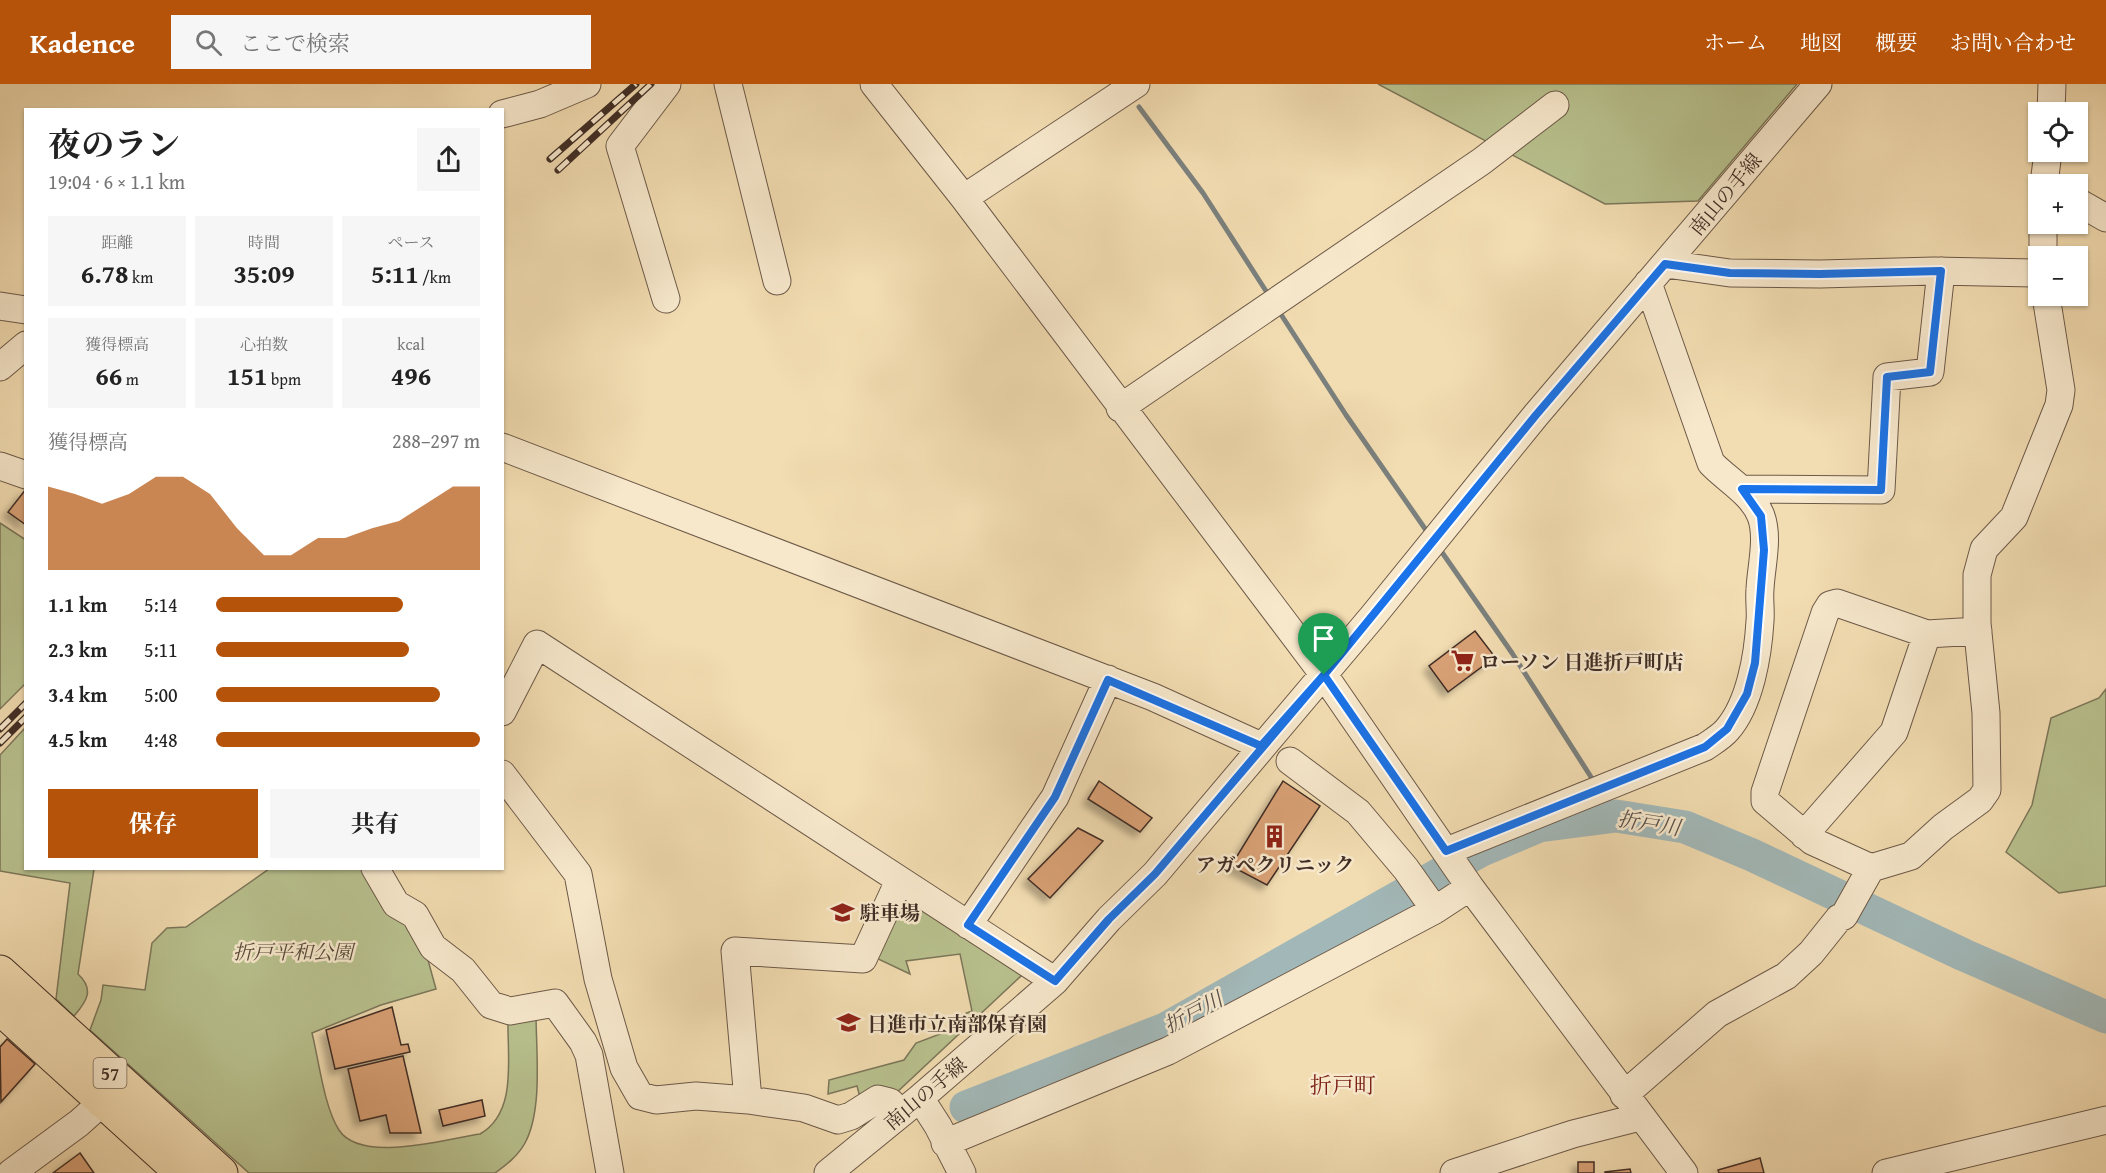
<!DOCTYPE html>
<html lang="ja">
<head>
<meta charset="utf-8">
<style>
	:root { --surface:#fff; --page:#f6f6f6; --text:#222; --muted:#767676; --accent:#b45309 }
	body { margin:0; font-family:"Gentium Book Plus","Noto Serif JP",serif; background:var(--page); color:var(--text); height:100vh; display:flex; flex-direction:column; font-size:22px; white-space:nowrap }
	* { box-sizing:border-box; margin:0 }
	p { font-size:20px; color:var(--muted) }
	.icon { flex:none; width:33px; height:33px; fill:none; stroke:currentColor; stroke-width:2; stroke-linecap:round; stroke-linejoin:round }
	.map { position:relative; flex:1; overflow:hidden }
	.sheet { position:absolute; left:24px; top:24px; width:480px; height:762px; display:flex; flex-direction:column; background:var(--surface); border-radius:0px; box-shadow:0 2px 4px #0004 }
	.sheet>* { flex:none }
	.fabs { position:absolute; left:2028px; top:18px; display:grid; gap:12px }
	.fabs a { display:grid; place-items:center; width:60px; height:60px; border-radius:0px; background:var(--surface); box-shadow:0 2px 4px #0004; font-size:30px }
	.pin { position:absolute; display:grid; place-items:center; width:51px; height:51px; color:#fff; margin:-62px -26px; border-radius:50% 50% 50% 0; rotate:-45deg; box-shadow:0 0 6px #0007 }
	.pin .icon { rotate:45deg }
	.round { display:grid; place-items:center; flex:none; width:63px; height:63px; border-radius:0px; background:var(--page) }
	.headline { display:flex; align-items:center; justify-content:space-between; height:102px; padding:0 24px }
	h1 { font-size:33px; font-weight:700; line-height:45px }
	.stats { display:grid; grid-template-columns:repeat(3,1fr); gap:9px; height:102px; padding:6px 24px }
	.stats div { display:grid; align-content:center; border-radius:0px; background:var(--page); text-align:center }
	.stats b { font-size:26px; font-weight:700 }
	.stats small { font-size:16px; font-weight:400 }
	.stats p { font-size:16px }
	.chart { height:168px; padding:12px 24px }
	.chart p { display:flex; justify-content:space-between }
	.chart svg { width:100%; height:108px; margin-top:6px; fill:var(--accent); opacity:.7 }
	.button { display:flex; gap:12px; margin-top:auto; padding:12px 24px }
	.button a { flex:1; height:69px; border-radius:0px; background:var(--accent); color:#fff; font-size:24px; font-weight:700; line-height:69px; text-align:center }
	.button a+a { background:var(--page); color:var(--text) }
	ul { padding:0 24px; list-style:none; font-size:20px }
	li { display:grid; grid-template-columns:96px 72px 1fr; align-items:center; height:45px }
	li i { height:15px; border-radius:8px; background:var(--accent) }
	header { display:flex; align-items:center; gap:36px; box-sizing:border-box; height:84px; padding:0 30px; background:var(--accent); color:#fff }
	header strong { font-size:28px }
	nav { display:flex; gap:33px; margin-inline-start:auto; font-size:21px }
	.search { width:420px; height:54px; background:var(--page); display:flex; align-items:center; gap:15px; box-sizing:border-box; padding:0 21px; border-radius:0px; color:var(--muted); font-size:22px }
	.map>svg:first-child { display:block }
	.green { fill:#b8c18e; stroke:#7c775a; stroke-width:1.5 }
	.lines { fill:none; stroke-linecap:round; stroke-linejoin:round }
	.stream { stroke:#7b807d; stroke-width:5 }
	.river { stroke:#a2b8b8; stroke-width:33 }
	.building { fill:#d8a074; stroke:#402d25; stroke-width:1.5; filter:url(#shadow) }
	.minor-casing { stroke:#6c5948; stroke-width:29 }
	.major-casing { stroke:#402d25; stroke-width:35 }
	.minor { stroke:#f7e8cc; stroke-width:27 }
	.major { stroke:#f2dcb1; stroke-width:33 }
	.rail-casing { stroke:#402d25; stroke-width:7 }
	.rail { stroke:#f7e8cc; stroke-width:4.5; stroke-dasharray:14; stroke-linecap:butt }
	.route-casing { stroke:#fff; stroke-width:12 }
	.route { stroke:#1a73e8; stroke-width:8 }
	.labels { text-anchor:middle; dominant-baseline:central; stroke-width:5; stroke-linejoin:round; paint-order:stroke }
	.shield { fill:#f7e8cc; stroke:#776557; stroke-width:1.5 }
	.shield-label { font-size:18px; font-weight:bold; fill:#402d25 }
	.street-label { font-size:20px; fill:#402d25; stroke:#f7e8cc }
	.poi-label { font-size:20px; font-weight:bold; fill:#402d25; stroke:#f7e8cc; text-anchor:start }
	.park-label { font-size:20px; font-style:italic; fill:#584b3a; stroke:#f7e8cc }
	.water-label { font-size:21px; font-style:italic; fill:#58504a; stroke:#f7e8cc }
	.quarter-label { font-size:22px; fill:#7a1f14; stroke:#f7e8cc }
</style>
</head>
<body>
<header>
<strong>Kadence</strong>
<div class="search"><svg class="icon" aria-label="search" viewBox="0 0 24 24"><circle cx="10" cy="10" r="6"/><path d="M15 15l6 6"/></svg>ここで検索</div>
<nav><a>ホーム</a><a>地図</a><a>概要</a><a>お問い合わせ</a></nav>
</header>
<div class="map">
<svg width="2106" height="1089" viewBox="0 0 2106 1089">
	<defs>
		<filter id="shadow"><feDropShadow dx="-5.5" dy="5.5" stdDeviation="3" flood-color="#0004"/></filter>
	</defs>
	<rect width="100%" height="100%" fill="#f2dcb1"/>
	<filter id="stains"><feTurbulence type="fractalNoise" baseFrequency=".00333" numOctaves="4"/><feColorMatrix values="0 0 0 0 .2 0 0 0 0 .09 0 0 0 0 .02 0 0 0 .5 -.17"/></filter>
	<radialGradient id="worn" r=".72"><stop offset=".6" stop-color="#630" stop-opacity="0"/><stop offset="1" stop-color="#630" stop-opacity=".3"/></radialGradient>
	<path class="green" d="M1378,0H1797L1698,117L1605,120Z
		M0,439L26,456L25,600L0,625Z
		M2106,605V802L2059,809L2006,768L2032,721L2051,634L2099,614Z
		M25,644L26,784L94,785L78,890C94,905 88,916 74,932L56,915L70,799L0,787V671Z
		M269,785H370L411,836L428,876L436,905L381,921L312,949C319,977 324,1023 339,1046C361,1080 445,1055 480,1050C518,1028 507,973 508,935L536,929C536,967 543,1026 525,1059C518,1072 506,1081 495,1089H249L90,946L101,916L103,901L145,906L152,859L167,844L186,843Z
		M903,812L1022,891L895,1010L861,1017L857,1002L828,1010L829,996L904,976L916,959L948,947V936L972,927L960,870L906,877L910,890L876,874Z"/>
	<g class="lines">
		<path class="stream" d="M1139,23L1203,109L1266,207
			M1282,232L1346,331L1428,449
			M1439,464L1512,569L1591,693
			M1607,718L1616,732"/>
		<path class="river" d="M966,1023L1165,945L1482,766L1539,742L1616,732L1685,743L1752,771L1964,871L2106,933"/>
	</g>
	<path class="building" d="M26,405V441L8,428Z
		M1475,547L1495,573L1448,608L1429,582Z
		M1099,697L1152,734L1140,748L1088,715Z
		M1283,697L1320,722L1267,801L1231,782Z
		M1078,744L1103,757L1050,814L1028,795Z
		M392,923L401,961L408,960L410,968L335,985L326,946Z
		M7,955L35,980L1,1018L0,963Z
		M403,972L421,1049H390L386,1031L360,1037L348,985Z
		M482,1016L485,1032L443,1042L439,1026Z
		M80,1069L94,1089H53Z
		M1760,1074L1764,1089H1719L1718,1086Z
		M1578,1078H1594V1089H1578Z
		M1630,1085L1631,1089H1605V1088Z"/>
	<g class="lines">
		<defs>
			<path id="minor" d="M728,0L777,197
				M874,0L964,114L1324,591L1470,803L1684,1089
				M2051,28L2052,0
				M502,30L540,20L587,0
				M2044,100L2048,68
				M964,114L1136,0
				M2078,118L2106,134
				M2043,172V140
				M1666,180L1730,189L1820,190L1934,187L2038,189
				M666,215L620,62L667,0
				M0,222L26,226
				M0,283L26,261
				M1120,324L1482,77L1555,21
				M502,363L1153,613L1261,662
				M0,382L26,391
				M1742,405L1881,406L1887,293L1930,288L1941,187
				M502,628L537,560L1055,897
				M1290,677L1358,728L1406,785L1435,826
				M502,690L578,790L598,895L624,984L640,1012L656,1016L696,1012L748,1016L804,1024L838,1036L851,1032L878,1015L890,1018L901,1029
				M1804,751L1894,648L1927,550
				M1447,767L1705,663C1712,658 1721,653 1727,646C1750,620 1758,571 1760,537C1761,527 1759,516 1760,505C1761,483 1769,454 1761,432C1752,409 1727,396 1711,379L1648,199
				M375,784L396,820L415,831L433,863L463,886L491,921L510,927L555,919L583,958L589,971L610,1089
				M1871,784L1812,757L1765,717V708L1825,529L1830,521L1837,519L1927,550L1978,547
				M968,841L1055,713L1108,595
				M1624,1011L1717,930L1786,892L1811,869L1839,834L1844,832L1871,784L1911,772L1943,743L1980,716L1987,706L1986,629L1977,539V491L1984,465L2014,433L2059,321L2061,306L2046,212
				M920,1014L938,1042L962,1089
				M748,1016L735,867L863,875L899,797
				M945,1059L1168,967L1435,826L1470,803
				M11,1089L79,1039L118,1004
				M828,1089L920,1014L1055,897L1109,835L1155,790L1373,532L1536,331L1818,0
				M1454,1089L1573,1050L1640,1033
				M1886,1089L2106,1036"/>
			<path id="major" d="M0,888L221,1089
				M0,924L182,1089"/>
		</defs>
		<use href="#minor" class="minor-casing"/>
		<use href="#major" class="major-casing"/>
		<use href="#minor" class="minor"/>
		<use href="#major" class="major"/>
		<defs>
			<path id="rail" d="M550,75L636,0
				M558,86L651,0
				M0,645L26,619
				M0,659L26,633"/>
		</defs>
		<use href="#rail" class="rail-casing"/>
		<use href="#rail" class="rail"/>
	</g>
	<g class="lines">
		<defs>
			<path id="route" d="M1324,591L1155,790L1109,835L1055,897L968,841L1055,713L1108,596L1261,662L1324,591L1446,767L1705,663L1727,645L1747,610L1755,579L1764,466L1761,432L1742,405L1881,406L1887,293L1930,288L1941,187L1820,190L1730,189L1665,180L1536,331L1324,591"/>
		</defs>
		<use href="#route" class="route-casing"/>
		<use href="#route" class="route"/>
	</g>
	<defs>
		<symbol id="supermarket-bare" viewBox="-9 -9 18 18"><path d="M-6-5.5h2.5l.6 2H6L4.5 2H-2.5L-4.4-4H-6ZM-1.5 3.2a1.3 1.3 0 1 0 .1 0ZM3 3.2a1.3 1.3 0 1 0 .1 0Z" fill="#8f2418" stroke="#f7e8cc" stroke-width="2.5" paint-order="stroke"/></symbol>
		<symbol id="building-bare" viewBox="-9 -9 18 18"><path d="M-4-6H4V6H1V3H-1V6H-4ZM-2.5-4.3h1.7v1.8h-1.7ZM.8-4.3h1.7v1.8H.8ZM-2.5-1h1.7V.8h-1.7ZM.8-1h1.7V.8H.8Z" fill="#8f2418" stroke="#f7e8cc" stroke-width="2.5" paint-order="stroke"/></symbol>
		<symbol id="school-bare" viewBox="-9 -9 18 18"><path d="M0-5L7-2L0 1L-7-2ZM-4 1L0 2.5L4 1V4Q0 6-4 4Z" fill="#8f2418" stroke="#f7e8cc" stroke-width="2.5" paint-order="stroke"/></symbol>
	</defs>
	<g fill-rule="evenodd">
		<use href="#supermarket-bare" x="1446" y="560" width="33" height="33"/>
		<use href="#building-bare" x="1258" y="736" width="33" height="33"/>
		<use href="#school-bare" x="826" y="812" width="33" height="33"/>
		<use href="#school-bare" x="832" y="922" width="33" height="33"/>
	</g>
	<g class="labels">
		<rect class="shield" x="93.5" y="974" width="33" height="30" rx="4.5"/>
		<g class="shield-label">
			<text x="110" y="989">57</text>
		</g>
		<g class="street-label">
			<text transform="translate(1725 110) rotate(-50)">南山の手線</text>
			<text transform="translate(925 1009) rotate(-40)">南山の手線</text>
		</g>
		<g class="poi-label">
			<text x="1480" y="577">ローソン 日進折戸町店</text>
			<text x="1275" y="780" text-anchor="middle">アガぺクリニック</text>
			<text x="860" y="828">駐車場</text>
			<text x="867" y="939">日進市立南部保育園</text>
		</g>
		<g class="park-label">
			<text x="293" y="867">折戸平和公園</text>
		</g>
		<g class="water-label">
			<text transform="translate(1649 739) rotate(9)">折戸川</text>
			<text transform="translate(1193 928) rotate(-28)">折戸川</text>
		</g>
		<g class="quarter-label">
			<text x="1343" y="1001">折戸町</text>
		</g>
	</g>
	<rect width="100%" height="100%" filter="url(#stains)"/>
	<rect width="100%" height="100%" fill="url(#worn)"/>
</svg>
<div class="fabs">
<a><svg class="icon" aria-label="locate" viewBox="0 0 24 24"><circle cx="12" cy="12" r="6"/><path d="M12 2v4M12 18v4M2 12h4M18 12h4"/></svg></a>
<a>+</a>
<a>−</a>
</div>
<div class="pin" style="left:1324px;top:591px;background:#1e9e55"><svg class="icon" aria-label="arrive" viewBox="0 0 24 24"><path d="M6 21V4h12l-3 4 3 4H6"/></svg></div>
<section class="sheet">
<div class="headline"><div><h1>夜のラン</h1><p>19:04 · 6 × 1.1 km</p></div><a class="round"><svg class="icon" aria-label="share" viewBox="0 0 24 24"><path d="M12 15V3M7 8l5-5 5 5M5 13v7h14v-7"/></svg></a></div>
<div class="stats">
<div><p>距離</p><b>6.78<small> km</small></b></div>
<div><p>時間</p><b>35:09</b></div>
<div><p>ペース</p><b>5:11<small> /km</small></b></div>
</div>
<div class="stats">
<div><p>獲得標高</p><b>66<small> m</small></b></div>
<div><p>心拍数</p><b>151<small> bpm</small></b></div>
<div><p>kcal</p><b>496</b></div>
</div>
<div class="chart"><p><span>獲得標高</span>288–297 m</p>
<svg viewBox="0 0 160 44" preserveAspectRatio="none"><path d="M0 44V10L10 13L20 17L30 13L40 6L50 6L60 13L70 27L80 38L90 38L100 31L110 31L120 27L130 24L140 17L150 10L160 10V44z"/></svg>
</div>
<ul>
<li><b>1.1 km</b>5:14<i style="width:71%"></i></li>
<li><b>2.3 km</b>5:11<i style="width:73%"></i></li>
<li><b>3.4 km</b>5:00<i style="width:85%"></i></li>
<li><b>4.5 km</b>4:48<i style="width:100%"></i></li>
</ul>
<div class="button"><a>保存</a><a>共有</a></div>
</section>
</div>
</body>
</html>
